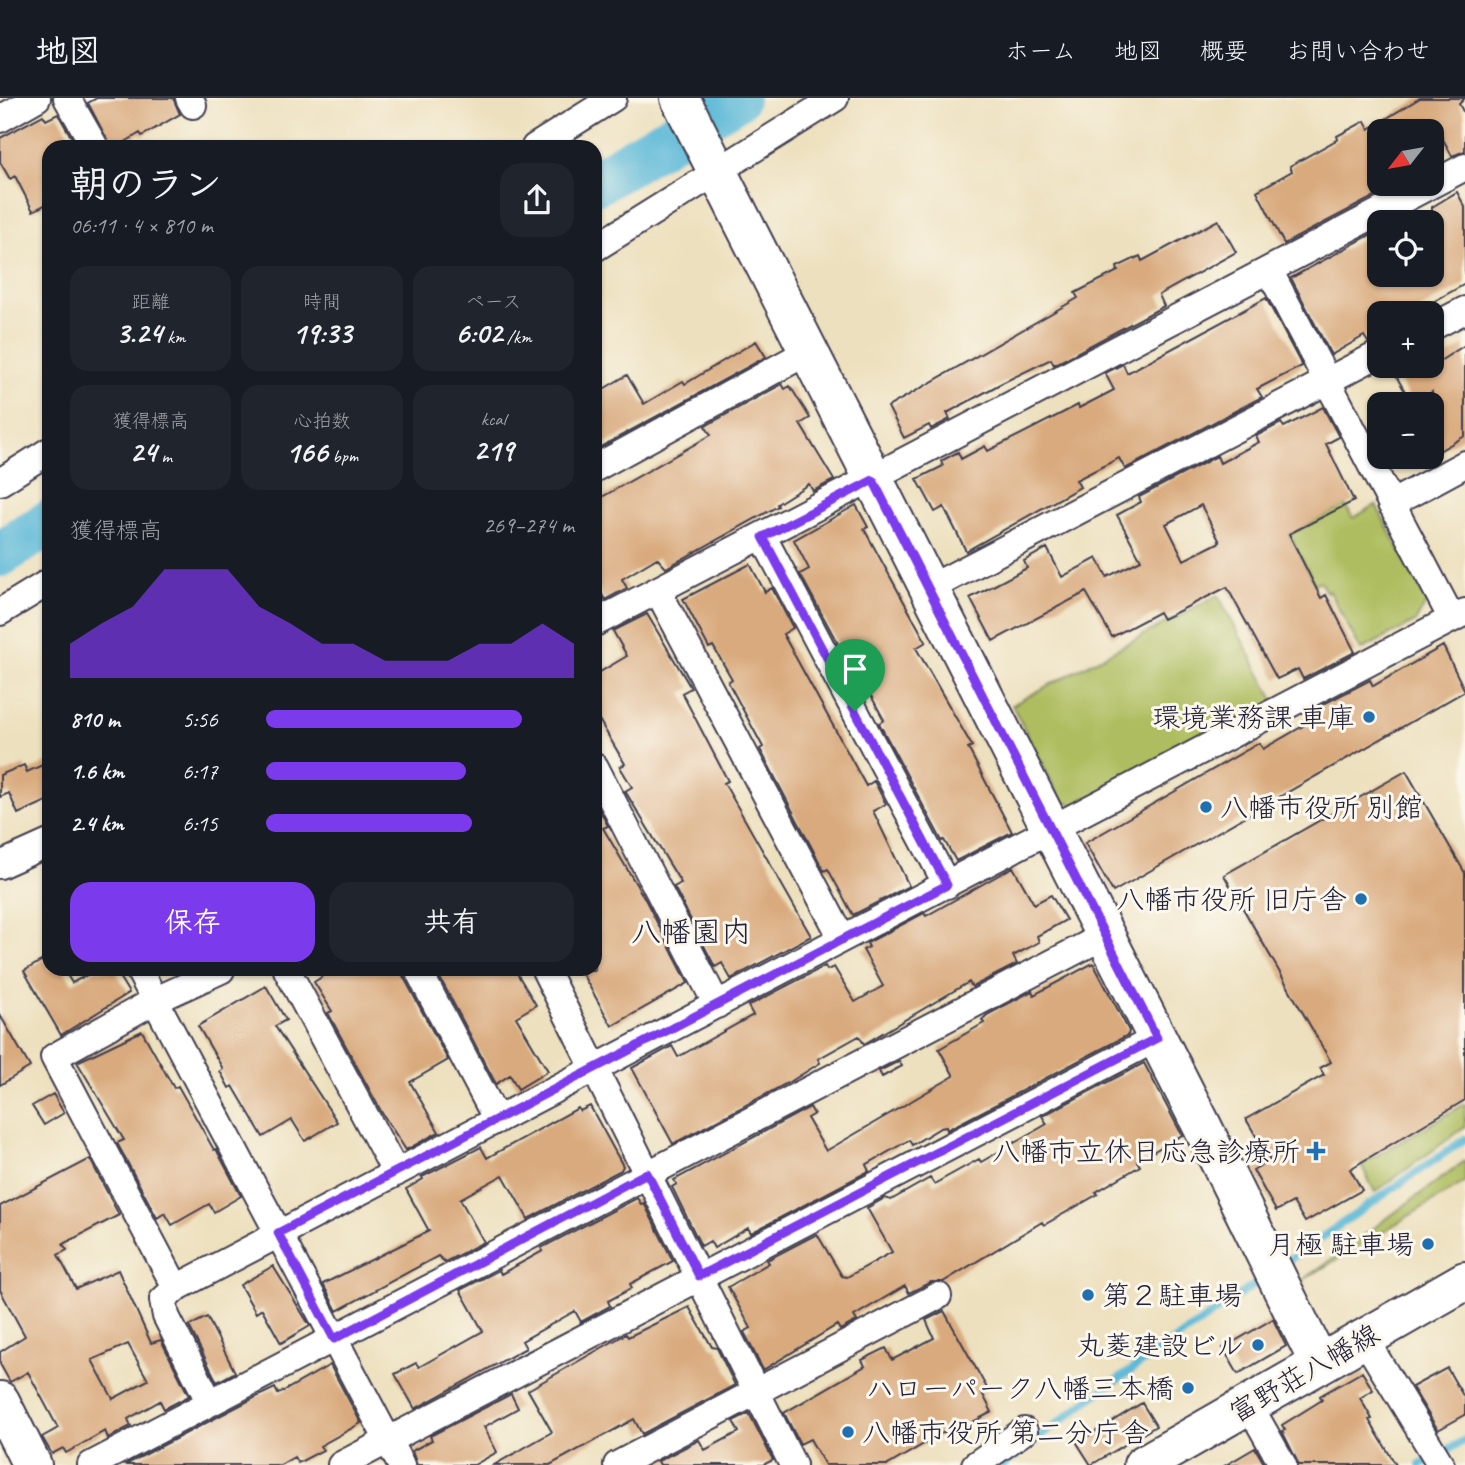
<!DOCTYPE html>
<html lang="ja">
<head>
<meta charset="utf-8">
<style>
	:root { --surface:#171b24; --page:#20242c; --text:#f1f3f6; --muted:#9ea1a6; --line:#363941; --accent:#7c3aed }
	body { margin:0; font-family:Caveat,"Klee One",sans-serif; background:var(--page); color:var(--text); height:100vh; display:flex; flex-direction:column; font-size:26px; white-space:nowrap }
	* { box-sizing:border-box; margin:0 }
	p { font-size:23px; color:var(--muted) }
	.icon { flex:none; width:38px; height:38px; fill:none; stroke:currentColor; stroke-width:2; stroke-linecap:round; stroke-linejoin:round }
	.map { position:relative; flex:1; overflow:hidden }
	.sheet { position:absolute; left:42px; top:42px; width:560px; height:836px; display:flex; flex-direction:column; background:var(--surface); border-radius:21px; box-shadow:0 2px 5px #0004 }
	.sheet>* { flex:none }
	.needle { width:46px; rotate:239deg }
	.fabs { position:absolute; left:1367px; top:21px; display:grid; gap:14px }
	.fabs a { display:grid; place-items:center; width:77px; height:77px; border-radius:14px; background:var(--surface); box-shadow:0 2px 5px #0004; font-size:35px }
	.pin { position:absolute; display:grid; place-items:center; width:60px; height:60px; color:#fff; margin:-72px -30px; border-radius:50% 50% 50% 0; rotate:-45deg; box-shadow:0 0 7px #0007 }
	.pin .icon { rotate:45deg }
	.round { display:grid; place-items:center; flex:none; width:74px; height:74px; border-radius:21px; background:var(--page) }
	.summary { display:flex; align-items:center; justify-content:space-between; height:119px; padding:0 28px }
	h1 { font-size:38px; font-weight:800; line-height:52px }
	.stats { display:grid; grid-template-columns:repeat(3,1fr); gap:10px; height:119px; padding:7px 28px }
	.stats div { display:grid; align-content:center; border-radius:18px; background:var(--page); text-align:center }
	.stats b { font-size:30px; font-weight:800 }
	.stats small { font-size:19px; font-weight:400 }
	.stats p { font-size:19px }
	.chart { height:196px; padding:14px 28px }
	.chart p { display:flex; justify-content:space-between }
	.chart svg { width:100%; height:126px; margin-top:7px; fill:var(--accent); opacity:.7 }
	.primary-button { display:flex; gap:14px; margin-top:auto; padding:14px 28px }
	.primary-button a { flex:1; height:80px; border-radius:21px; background:var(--accent); color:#fff; font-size:28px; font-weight:800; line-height:80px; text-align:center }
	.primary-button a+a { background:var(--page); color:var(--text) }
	ul { padding:0 28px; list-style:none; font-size:23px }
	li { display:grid; grid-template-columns:112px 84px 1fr; align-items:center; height:52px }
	li i { height:18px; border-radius:9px; background:var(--accent) }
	header { display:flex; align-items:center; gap:42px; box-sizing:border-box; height:98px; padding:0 35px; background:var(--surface); border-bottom:2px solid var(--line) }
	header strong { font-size:33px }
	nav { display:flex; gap:38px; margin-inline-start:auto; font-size:24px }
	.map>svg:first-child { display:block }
	.green { fill:#aebd5f; stroke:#68704d; stroke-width:2 }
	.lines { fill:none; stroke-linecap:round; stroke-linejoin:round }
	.stream { stroke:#59b7d7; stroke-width:8 }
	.river { stroke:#59b7d7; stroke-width:46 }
	.building { fill:#d9aa7e; fill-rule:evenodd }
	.street-casing { stroke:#403e4f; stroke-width:30 }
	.secondary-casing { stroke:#403e4f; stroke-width:42 }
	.primary-casing { stroke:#403e4f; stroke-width:42 }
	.street { stroke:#fff; stroke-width:26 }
	.secondary { stroke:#fff; stroke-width:38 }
	.primary { stroke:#fff; stroke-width:38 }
	.route-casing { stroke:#fff; stroke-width:14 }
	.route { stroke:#7c3aed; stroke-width:9 }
	.poi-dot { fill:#1f6fb2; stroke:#fbf7ec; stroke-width:2.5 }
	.labels { text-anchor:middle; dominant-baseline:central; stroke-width:6; stroke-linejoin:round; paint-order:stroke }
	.poi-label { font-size:28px; fill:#22223b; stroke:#fbf7ec; text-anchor:end }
	.street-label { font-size:28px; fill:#22223b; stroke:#fbf7ec }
	.neighbourhood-label { font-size:30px; fill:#22223b; stroke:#fbf7ec }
</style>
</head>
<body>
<header>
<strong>地図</strong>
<nav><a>ホーム</a><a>地図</a><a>概要</a><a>お問い合わせ</a></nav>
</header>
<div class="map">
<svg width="1465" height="1367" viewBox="0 0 1465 1367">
	<rect width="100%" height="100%" fill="#fbf7ec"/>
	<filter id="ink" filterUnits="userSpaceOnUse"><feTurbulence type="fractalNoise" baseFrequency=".0143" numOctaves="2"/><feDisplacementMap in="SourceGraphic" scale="14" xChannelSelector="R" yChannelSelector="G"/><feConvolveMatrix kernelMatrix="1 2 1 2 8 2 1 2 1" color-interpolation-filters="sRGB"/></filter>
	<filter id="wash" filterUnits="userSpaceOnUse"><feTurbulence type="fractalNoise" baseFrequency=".00686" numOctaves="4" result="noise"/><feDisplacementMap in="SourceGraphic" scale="28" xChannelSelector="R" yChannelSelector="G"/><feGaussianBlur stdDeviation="1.57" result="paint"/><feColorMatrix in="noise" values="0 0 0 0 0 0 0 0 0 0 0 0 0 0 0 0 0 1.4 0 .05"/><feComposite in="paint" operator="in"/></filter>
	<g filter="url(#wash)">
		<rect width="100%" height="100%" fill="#ede0be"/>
		<path class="green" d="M1345,407L1353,420L1376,407L1427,504L1415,524L1361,552L1329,493L1326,494L1320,483L1314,486L1289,436Z
			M1218,497L1275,604L1078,708L1062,704L1012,607Z
			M1465,1006V1029L1375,1094L1361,1067Z
			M1465,1063V1084L1303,1182Z"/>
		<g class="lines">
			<path class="stream" d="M1283,1166L1465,1041
				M1003,1367L1087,1303L1267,1178
				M1420,1367L1465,1342"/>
			<path class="river" d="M595,85L736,0
				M0,456L49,425"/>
		</g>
		<g id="blocks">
			<path class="building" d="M97,0H173L180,16L142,38L140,35L117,49H111L88,5Z
				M1420,0H1465L1459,6L1465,17V53L1452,58L1432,21L1411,33H1379V96L1284,146L1257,93L1292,73L1290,68L1338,41L1337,38L1365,23L1369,31Z
				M58,16L77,49H49V105L33,113L15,78L10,81L0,64V40L43,17L46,22Z
				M1457,94L1465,109V186L1413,215H1379V240L1368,244L1364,238L1331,257L1291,180L1379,132V177H1432V109Z
				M1218,122L1236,154L1159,197L1164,208L1054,267L1051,261L1002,285L947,315L950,321L931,331L929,327L904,340L888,309L1078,200L1075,195L1118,173L1117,169L1140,158L1142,163Z
				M1266,200L1302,268L1257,291L1262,299L1125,371L1119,360L1076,382L1080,389L966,453L944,409L935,414L917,381L943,368L941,363L958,354L961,361L985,348L988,353L1078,307L1079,310L1114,292L1105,275L1123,266L1127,275Z
				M756,243L766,259L595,352V296L627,277L644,306L683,283L685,286Z
				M1465,247V338L1432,357V294L1418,302H1410L1396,278L1415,268H1432Z
				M782,286L785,291L790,288L810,320L800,326L834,382L813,393L809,386L777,406L778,408L666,470L657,460L622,481L627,490L605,502L595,484V403L711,337L705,328Z
				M1323,309L1339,339L1326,346L1354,403L1289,436L1321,500L1326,497L1355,554L1303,581L1298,571L1277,581L1227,489L1163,521L1159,514L1112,539L1086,494L993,543L970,500L1027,470L1024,463L1047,450L1062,479L1097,460L1107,479L1141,462L1117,417L1141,404L1139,399L1217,358L1220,365L1259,344L1256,338L1281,325L1284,329ZM1201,407L1220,444L1184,462L1166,426Z
				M856,407L868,429L864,431L926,544L916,550L972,648L968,650L1012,734L956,763L944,742L942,743L879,625L884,622L855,568L851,570L800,476L809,471L794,442Z
				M750,466L765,494L772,490L793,530L783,536L866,688L874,683L886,706L873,713L909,788L853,817L828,771L824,773L760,651L763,649L728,584L732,581L713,548L709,550L683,501Z
				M647,516L691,590L682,595L728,683L724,685L811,838L731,881L722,865L715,869L674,789L681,785L625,693L632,689L620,669L625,666L595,615V577L627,558L613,533Z
				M1443,548L1465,593L1113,794L1085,745L1259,645L1263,651L1322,617L1318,609L1370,582L1373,588Z
				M49,664V702L18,716L9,695L0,699V677L24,667L27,674Z
				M1406,673L1465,775V1002L1350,1071L1362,1092L1305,1124L1293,1104L1276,1113L1253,1072L1270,1062L1246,1021L1324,977L1320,970L1331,964L1224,777Z
				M598,709L608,728L603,730L646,803L688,885L612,928L580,872H595V711Z
				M1013,769L1034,806L1051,797L1066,822L1037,838L1039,844L1013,858L1017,866L972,889L969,884L864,946L859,938L818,961L820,965L793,982L673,1046L632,970L672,948L678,959L753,917L748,908L825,868L827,872L834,869L855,904L883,888L863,852L869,849L867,845L924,815L926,818Z
				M48,859L49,872H64L72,885L96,872H115L129,895L61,937L24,873Z
				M1093,865L1129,933L1128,937L947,1032L946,1029L940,1030L912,1047L909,1042L866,1067L869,1073L751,1135L748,1130L714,1150L710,1143L701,1148L672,1089L677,1086L674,1082L810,1009L814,1016L807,1020L826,1053L954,978L939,951L984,925L982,922L987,917L1032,893L1034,897Z
				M318,872H400L448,962L410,984L439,1034L406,1052L382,1015L328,915L332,913L314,884L322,879Z
				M450,872H515L536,907L516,919L548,973L518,991L510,977L496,986L439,878Z
				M266,888L286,922L275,928L337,1024L305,1043L292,1022L263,1039L233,988L229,990L220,973L223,971L198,928Z
				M0,917L30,969L0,987Z
				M142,933L174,990L178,988L214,1052L216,1051L241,1098L214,1114L209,1106L172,1127L165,1115L157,1120L117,1045L124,1042L77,964Z
				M899,963L902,968L882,979L879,973Z
				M1144,965L1182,1037L1137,1063L1140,1068L1096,1094L1098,1096L1044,1127L1042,1124L943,1184H931L909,1195L905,1188L854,1218L857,1223L840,1232L837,1227L763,1272L744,1234L751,1230L728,1189L769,1165L767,1162L817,1136L842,1178L847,1179L892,1154L867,1110L885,1100L891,1102L930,1080L934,1086L979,1061L981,1064L1047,1026L1042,1018Z
				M53,996L64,1015L44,1027L32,1008Z
				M590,1008L623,1068L621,1072L528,1121L503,1077L460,1101L484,1144L445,1164L438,1158L337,1213L323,1186L429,1133L406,1091L423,1081L422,1079L481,1049L487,1060L578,1010L580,1013Z
				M90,1061L119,1117L63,1146L67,1152L58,1157L76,1191L118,1172L151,1245L161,1242L189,1298L164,1311L160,1303L128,1321L131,1328L108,1340L105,1333L66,1355L63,1350L52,1356L42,1339L58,1330L28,1274L10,1284L0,1266V1254L25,1238L0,1192V1108ZM128,1246L148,1282L113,1301L92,1262Z
				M637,1100L641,1106L644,1105L673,1163L630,1186L632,1190L608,1203L610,1208L581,1224L575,1213L522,1243L526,1250L415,1311L395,1276L416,1265L419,1269L483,1233L460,1192L499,1172L501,1176L543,1153L541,1150Z
				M273,1168L310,1228L281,1245L262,1211L256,1215L240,1187Z
				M689,1209L712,1249L717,1250L735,1287L642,1336L634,1321L550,1367H494L552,1334L528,1292L626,1236L628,1239Z
				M944,1213L988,1292L982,1295L992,1314L948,1337L946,1333L888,1367H825L810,1341L800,1346L784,1315L865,1268L862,1262L886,1250L892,1262L934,1240L926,1222Z
				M207,1219L235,1274L217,1284L189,1228Z
				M1273,1221L1286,1248L1238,1276L1223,1250Z
				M330,1267L361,1325L320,1348L323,1352L298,1365L294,1359L280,1367H125L250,1302L275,1290L278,1296Z
				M1447,1270L1465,1301V1317L1438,1332L1412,1289Z
				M1362,1274L1373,1292L1360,1300L1372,1321L1369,1322L1396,1367H1299L1282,1333L1285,1332L1282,1327L1322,1302L1320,1298Z
				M511,1296L518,1310L484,1329L497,1354L474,1367H417L412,1353L432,1342L430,1338Z
				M1142,1305L1156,1328L1091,1367L1077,1345Z
				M749,1315L773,1362L763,1367H660L658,1363L699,1342L705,1352L739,1334L733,1323Z
				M1255,1350L1265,1367H1226Z"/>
		</g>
	</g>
	<g filter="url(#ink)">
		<use href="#blocks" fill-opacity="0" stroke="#403e4f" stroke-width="2"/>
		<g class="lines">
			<defs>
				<path id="street" d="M67,0L95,49
					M189,0L193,7
					M0,21L37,0
					M535,49L613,0
					M595,150L835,0
					M1269,172L1452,521
					M1432,229L1465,212
					M595,370L809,253
					M0,384L49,353
					M1391,406L1465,366
					M763,439L947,787
					M928,491L1379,256
					M658,493L842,840
					M0,514L49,484
					M595,525L1465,69
					M595,669L717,907
					M0,767L49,745
					M139,872L401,1367
					M221,872L154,903L54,959L176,1190L1465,514
					M287,872L396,1075
					M418,872L497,1022
					M545,872L793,1367
					M176,1190L163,1202L166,1218L209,1303
					M1364,1240L1441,1367
					M1249,1307L1283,1367
					M91,1367L1104,838
					M341,1367L1157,940
					M617,1367L938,1198
					M975,1367L1024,1333"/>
				<path id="secondary" d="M680,0L1202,1028L1319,1265
					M1143,1367L1465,1183"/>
				<path id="primary" d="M0,1303L32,1367"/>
			</defs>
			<use href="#street" class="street-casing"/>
			<use href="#secondary" class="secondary-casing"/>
			<use href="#primary" class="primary-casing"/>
			<use href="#street" class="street"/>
			<use href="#secondary" class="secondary"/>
			<use href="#primary" class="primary"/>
		</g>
	</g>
	<g class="lines" filter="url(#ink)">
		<defs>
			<path id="route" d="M873,382L1157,940L699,1178L647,1075L334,1241L278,1135L947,787L763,439Z"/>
		</defs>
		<use href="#route" class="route-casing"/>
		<use href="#route" class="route"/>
	</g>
	<g class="poi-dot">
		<circle cx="1369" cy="619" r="7"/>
		<circle cx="1206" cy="709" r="7"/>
		<circle cx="1361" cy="801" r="7"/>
		<path d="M1312.5 1042.5h7v7h7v7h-7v7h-7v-7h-7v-7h7z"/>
		<circle cx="1428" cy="1146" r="7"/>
		<circle cx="1088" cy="1197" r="7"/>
		<circle cx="1258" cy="1247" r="7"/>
		<circle cx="1188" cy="1290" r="7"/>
		<circle cx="848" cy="1334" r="7"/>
	</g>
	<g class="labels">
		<g class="poi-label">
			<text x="1355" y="619">環境業務課 車庫</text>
			<text x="1220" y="709" text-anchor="start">八幡市役所 別館</text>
			<text x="1347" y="801">八幡市役所 旧庁舎</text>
			<text x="1300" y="1053">八幡市立休日応急診療所</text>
			<text x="1414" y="1146">月極 駐車場</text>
			<text x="1102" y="1197" text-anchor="start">第２駐車場</text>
			<text x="1244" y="1247">丸菱建設ビル</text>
			<text x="1174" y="1290">ハローパーク八幡三本橋</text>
			<text x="862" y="1334" text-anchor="start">八幡市役所 第二分庁舎</text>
		</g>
		<g class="street-label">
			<text transform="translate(1304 1275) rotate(-30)">富野荘八幡線</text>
		</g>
		<g class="neighbourhood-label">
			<text x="691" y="834">八幡園内</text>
		</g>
	</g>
</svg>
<div class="fabs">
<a><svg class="needle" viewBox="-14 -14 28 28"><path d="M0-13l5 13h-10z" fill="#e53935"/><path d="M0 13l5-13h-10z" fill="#9ea1a6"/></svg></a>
<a><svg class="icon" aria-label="locate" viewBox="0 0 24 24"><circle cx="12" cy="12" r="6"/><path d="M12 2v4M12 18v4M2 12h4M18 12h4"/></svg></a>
<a>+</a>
<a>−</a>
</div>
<div class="pin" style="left:855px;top:613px;background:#1e9e55"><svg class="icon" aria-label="arrive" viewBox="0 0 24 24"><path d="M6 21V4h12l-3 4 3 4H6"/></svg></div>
<section class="sheet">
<div class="summary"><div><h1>朝のラン</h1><p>06:11 · 4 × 810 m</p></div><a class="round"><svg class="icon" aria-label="share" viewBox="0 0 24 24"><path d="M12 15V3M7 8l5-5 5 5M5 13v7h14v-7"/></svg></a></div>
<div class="stats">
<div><p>距離</p><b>3.24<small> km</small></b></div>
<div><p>時間</p><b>19:33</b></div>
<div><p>ペース</p><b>6:02<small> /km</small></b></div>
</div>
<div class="stats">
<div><p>獲得標高</p><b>24<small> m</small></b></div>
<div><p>心拍数</p><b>166<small> bpm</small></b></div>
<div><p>kcal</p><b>219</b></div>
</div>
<div class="chart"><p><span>獲得標高</span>269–274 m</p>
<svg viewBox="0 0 160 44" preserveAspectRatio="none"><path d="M0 44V32L10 25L20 19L30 6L40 6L50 6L60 19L70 25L80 32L90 32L100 38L110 38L120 38L130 32L140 32L150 25L160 32V44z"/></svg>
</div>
<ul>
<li><b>810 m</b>5:56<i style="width:83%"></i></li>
<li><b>1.6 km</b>6:17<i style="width:65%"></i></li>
<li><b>2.4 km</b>6:15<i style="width:67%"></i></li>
</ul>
<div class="primary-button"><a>保存</a><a>共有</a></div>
</section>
</div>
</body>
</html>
